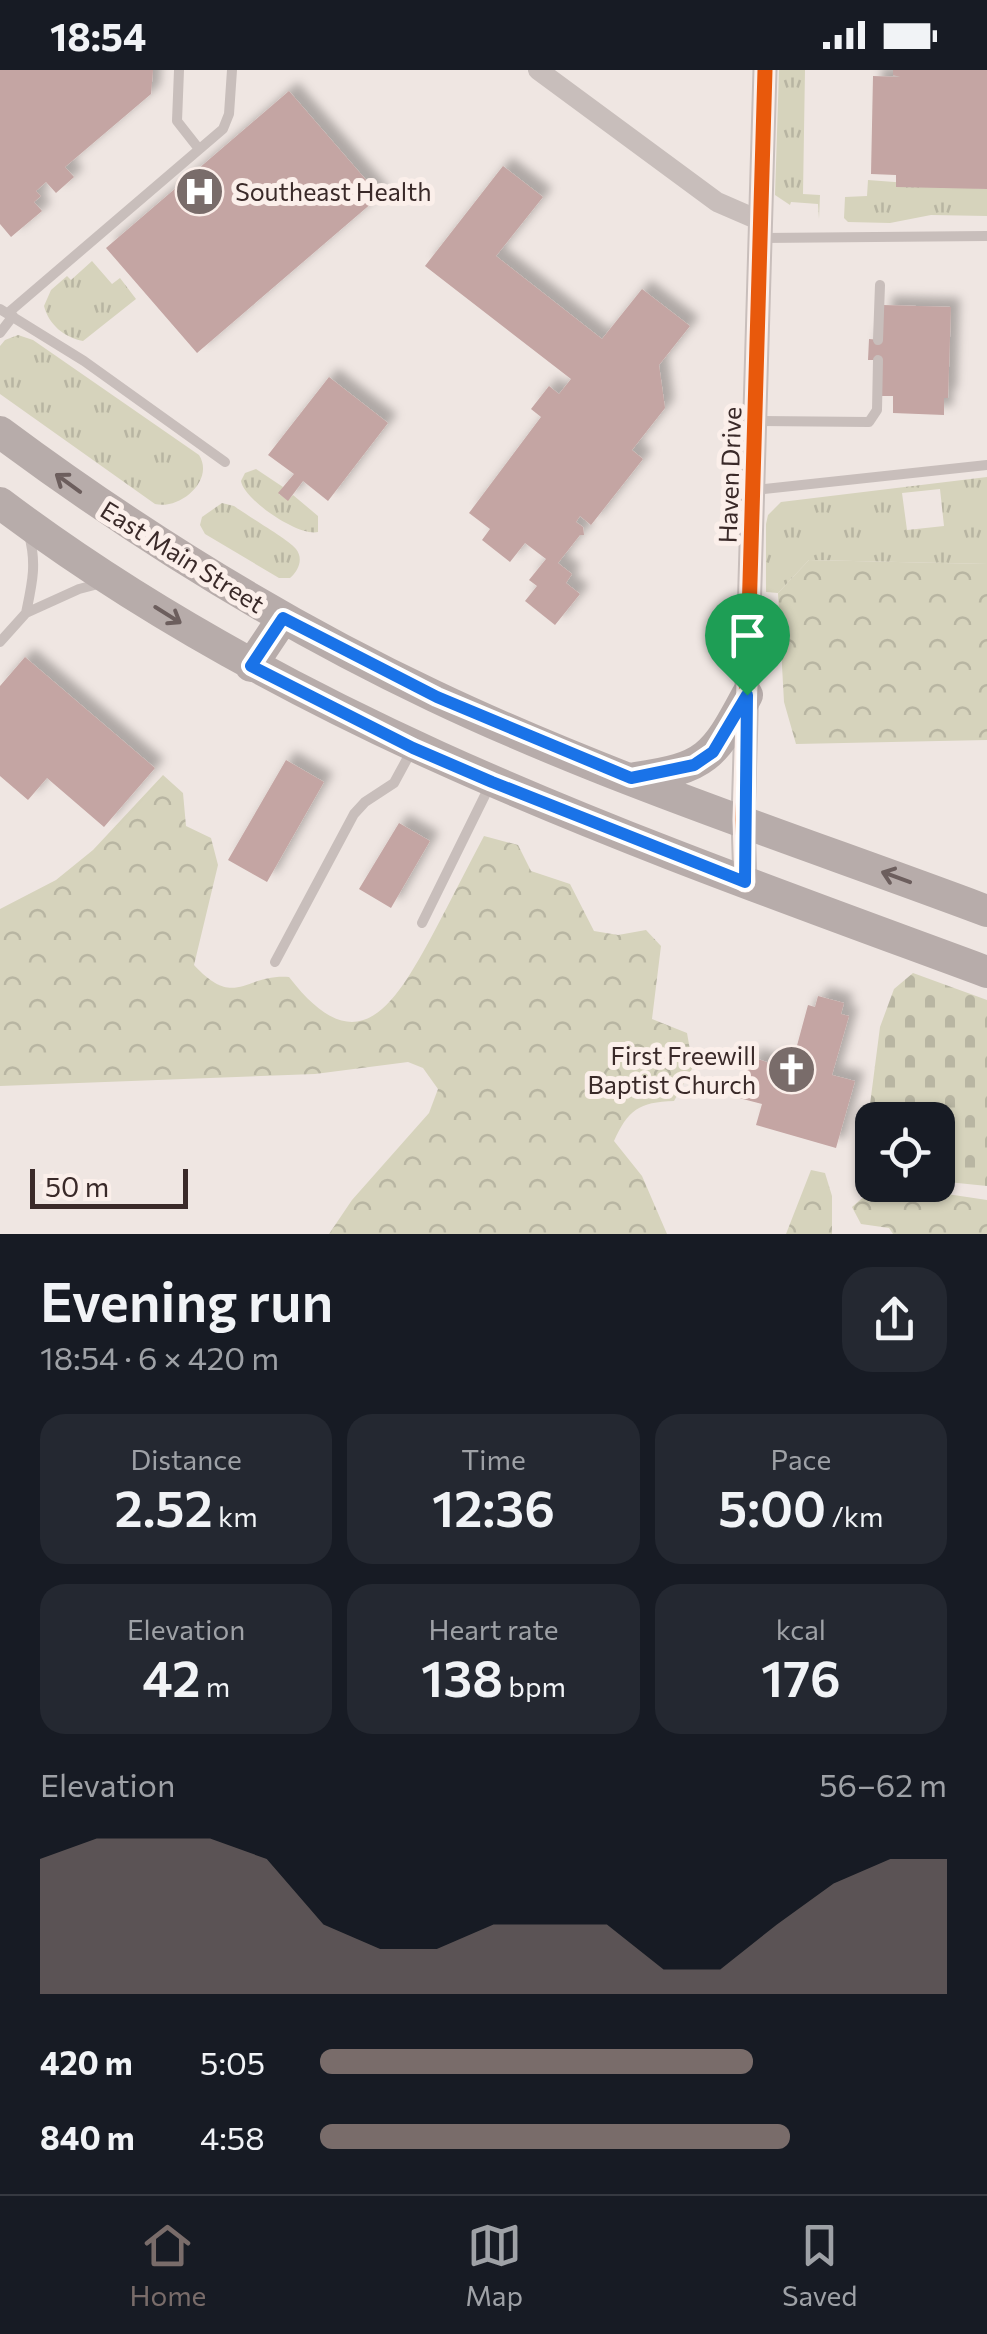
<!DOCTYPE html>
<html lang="en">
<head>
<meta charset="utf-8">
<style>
	:root { --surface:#171b24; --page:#242831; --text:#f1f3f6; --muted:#9ea1a6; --line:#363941; --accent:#796c6a }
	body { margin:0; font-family:Commissioner,sans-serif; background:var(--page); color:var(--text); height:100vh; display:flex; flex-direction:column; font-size:38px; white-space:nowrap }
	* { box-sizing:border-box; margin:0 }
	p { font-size:32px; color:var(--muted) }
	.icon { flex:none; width:55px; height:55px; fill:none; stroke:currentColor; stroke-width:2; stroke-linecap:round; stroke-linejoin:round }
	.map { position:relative; height:1164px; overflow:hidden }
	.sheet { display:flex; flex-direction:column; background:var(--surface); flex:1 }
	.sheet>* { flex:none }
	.controls { position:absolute; left:855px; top:1032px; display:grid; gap:20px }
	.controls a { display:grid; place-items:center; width:100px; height:100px; border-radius:20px; background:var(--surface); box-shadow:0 2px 8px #0004; font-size:50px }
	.scale { position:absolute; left:30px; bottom:25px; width:158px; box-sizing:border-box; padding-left:10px; border:5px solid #3a2a29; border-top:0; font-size:28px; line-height:35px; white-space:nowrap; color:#3a2a29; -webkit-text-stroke:8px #fbefea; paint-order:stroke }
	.pin { position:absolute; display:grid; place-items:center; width:85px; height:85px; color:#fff; margin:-102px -42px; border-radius:50% 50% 50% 0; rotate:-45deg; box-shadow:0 0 10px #0007 }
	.pin .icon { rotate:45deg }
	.round { display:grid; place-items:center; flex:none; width:105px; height:105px; border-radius:30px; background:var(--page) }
	.head { display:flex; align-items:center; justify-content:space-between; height:170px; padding:0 40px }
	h1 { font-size:55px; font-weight:600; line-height:75px }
	.stats { display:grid; grid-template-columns:repeat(3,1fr); gap:15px; height:170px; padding:10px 40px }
	.stats div { display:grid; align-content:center; border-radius:25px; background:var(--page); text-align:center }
	.stats b { font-size:50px; font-weight:600 }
	.stats small { font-size:28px; font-weight:400 }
	.stats p { font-size:28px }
	.chart { height:280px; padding:20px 40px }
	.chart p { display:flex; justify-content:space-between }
	.chart svg { width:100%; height:180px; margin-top:10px; fill:var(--accent); opacity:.7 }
	ul { padding:0 40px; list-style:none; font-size:32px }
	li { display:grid; grid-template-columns:160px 120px 1fr; align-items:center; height:75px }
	li i { height:25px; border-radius:12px; background:var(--accent) }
	.status { display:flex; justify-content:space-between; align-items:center; height:70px; padding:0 50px; background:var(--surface); direction:ltr }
	.status svg { height:28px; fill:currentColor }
	.tabs { display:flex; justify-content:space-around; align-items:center; height:140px; border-top:2px solid var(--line); background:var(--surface); font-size:28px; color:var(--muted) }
	.tabs a { display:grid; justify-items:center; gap:5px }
	.tabs .active { color:var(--accent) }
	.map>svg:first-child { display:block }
	.grass { fill:url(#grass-tufts); fill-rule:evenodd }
	.forest { fill:url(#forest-crowns) }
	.cemetery { fill:url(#cemetery-stones) }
	.building { fill:#c4a5a3; filter:url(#shadow) }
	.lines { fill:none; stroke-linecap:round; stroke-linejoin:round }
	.service { stroke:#c8bebb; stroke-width:10 }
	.minor { stroke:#c8bebb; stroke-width:20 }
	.tertiary { stroke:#c8bebb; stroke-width:25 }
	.primary { stroke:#b7acaa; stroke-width:32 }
	.cycleway-casing { stroke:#fbefea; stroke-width:21 }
	.cycleway { stroke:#e8590c; stroke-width:15 }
	.oneway { stroke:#6c5e5d }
	.route-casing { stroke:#fff; stroke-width:20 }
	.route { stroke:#1a73e8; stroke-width:12 }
	.labels { text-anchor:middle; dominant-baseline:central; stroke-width:10; stroke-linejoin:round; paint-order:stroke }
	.poi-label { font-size:25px; fill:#3a2a29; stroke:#fbefea; text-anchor:start }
	.street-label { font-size:25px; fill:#3a2a29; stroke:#fbefea }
</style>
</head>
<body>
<div class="status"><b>18:54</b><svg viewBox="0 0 49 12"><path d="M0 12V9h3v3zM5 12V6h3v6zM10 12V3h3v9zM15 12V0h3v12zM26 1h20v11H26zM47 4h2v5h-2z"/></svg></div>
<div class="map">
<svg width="987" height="1164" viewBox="0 0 987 1164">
	<defs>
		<pattern id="grass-tufts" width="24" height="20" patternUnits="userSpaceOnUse" patternTransform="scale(2.5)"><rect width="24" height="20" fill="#d6d3bc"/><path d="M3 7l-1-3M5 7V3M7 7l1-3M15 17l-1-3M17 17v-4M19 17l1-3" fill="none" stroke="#b8b5a2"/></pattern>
		<pattern id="forest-crowns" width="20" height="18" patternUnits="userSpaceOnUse" patternTransform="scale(2.5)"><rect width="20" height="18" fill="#d6d3bc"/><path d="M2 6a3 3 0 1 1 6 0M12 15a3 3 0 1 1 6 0" fill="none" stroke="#b8b5a2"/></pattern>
		<pattern id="cemetery-stones" width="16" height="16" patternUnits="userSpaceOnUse" patternTransform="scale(2.5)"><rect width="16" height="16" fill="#d6d3bc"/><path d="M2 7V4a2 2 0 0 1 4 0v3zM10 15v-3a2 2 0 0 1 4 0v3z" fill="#b8b5a2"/></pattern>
		<filter id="shadow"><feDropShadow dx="9" dy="-9" stdDeviation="5" flood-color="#0004"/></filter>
	</defs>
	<rect width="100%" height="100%" fill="#efe6e2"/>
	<path class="grass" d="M779,0H805L803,124L820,125L819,149L818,134L791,132L790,135L775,125Z
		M868,110L987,119V146L931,145L890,153L848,152L844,148L845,127L867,126Z
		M92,191L112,214L120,208L136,229L83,271C64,267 49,255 44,236L51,220L67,206L71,210Z
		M18,265L33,270L199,385C215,410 180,440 155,434L0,324V276L5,270Z
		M256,399L283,417L279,424L288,430L293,425L318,446V462C299,467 244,430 241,411L245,403Z
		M987,407V494L809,490L778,523L766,522V454L768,445L781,432ZM940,419L944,456L907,460L902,423Z
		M222,433L234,436C246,445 291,471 296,479C304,489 298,501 290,508H279L205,464L200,455L202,447Z"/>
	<path class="forest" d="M809,490L987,494V670L796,674L784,632L778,523Z
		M163,705L183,723L186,756L211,768L218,795L194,895C236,940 243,904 289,907C359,998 395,934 434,862C451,830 467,798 484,766L518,775L531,801L570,814L594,861L618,865L646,860L661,876L652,949L687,963L693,997L674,1031C639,1032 628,1040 614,1071L642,1106L667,1164H329L352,1130L429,1043L438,1019L423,998L408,992L315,1004L0,1016V839L56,810L93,780Z
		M811,1100L825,1103L832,1126V1164H786Z
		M907,1118L987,1130V1164H893L889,1158L861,1154L852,1137L867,1124Z"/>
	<path class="cemetery" d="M913,903L987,930V1116L938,1111V1050H872V1105L861,1104L880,957L894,919Z"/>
	<path class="building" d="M0,0H153L151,24L65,97L74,107L56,123L46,112L36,121L41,126L34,132L42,141L11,167L0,154Z
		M893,0H987V119L896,117V105L871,104L873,6L900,7L893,5Z
		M289,21L380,126L197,283L106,178Z
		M503,96L543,127L496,186L602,269L642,219L690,256L659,295L665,338L632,380L643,389L591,455L580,446L576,452L583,457L584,465H580L558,493L572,504L566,513L580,524L555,555L525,531L537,516L529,510L546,489L525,473L510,492L482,470L490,459L469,443L541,347L531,339L549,316L559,324L571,309L425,196Z
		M883,235L951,237L948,328H944V345L893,343V326H880L881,290H868L869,269L881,270Z
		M329,307L388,353L328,431L303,411L288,431L278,423L294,404L268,385Z
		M25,587L155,698L104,757L47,708L28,730L0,706V616Z
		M286,690L324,712L267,812L228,790Z
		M399,753L430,771L391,838L359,819Z
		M818,926L844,933L841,944L849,946L832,1005L855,1011L836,1078L756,1055L762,1034L739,1028L751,987L773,994L774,988L792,994L808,935L815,937Z"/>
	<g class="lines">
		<path class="service" d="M179,0L177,51L199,79
			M763,168L987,166
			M0,239L84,291L225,392
			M8,243L223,59L229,44L232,0
			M0,263L13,246
			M878,270L880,215
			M756,351L869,352L877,340L878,290
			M755,420L987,395
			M26,543C32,514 37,494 29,465
			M0,572L26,543L79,519L102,513
			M422,853L491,713
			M275,892L354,744L365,732L394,713L413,678"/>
		<path class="minor" d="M538,0L717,132L761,151"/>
		<path class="tertiary" d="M745,812L743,750L765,0"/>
		<path class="primary" d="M0,362C137,464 280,553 434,626C613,711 803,772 987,841
			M0,433C295,656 644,775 987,902
			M251,596L283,548
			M635,708C706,698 714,687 747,625"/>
		<defs>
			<path id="cycleway" d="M745,812L743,750L765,0"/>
		</defs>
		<use href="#cycleway" class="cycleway-casing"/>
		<use href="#cycleway" class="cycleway"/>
	</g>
	<defs><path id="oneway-shaft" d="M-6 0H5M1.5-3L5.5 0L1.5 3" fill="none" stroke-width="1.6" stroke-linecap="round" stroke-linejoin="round" transform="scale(2.5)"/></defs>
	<g class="oneway">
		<use href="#oneway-shaft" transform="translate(68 413) rotate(-144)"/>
		<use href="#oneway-shaft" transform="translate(168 545) rotate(32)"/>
		<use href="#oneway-shaft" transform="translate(896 807) rotate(-160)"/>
	</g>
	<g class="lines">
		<defs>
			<path id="route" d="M283,548L437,627L631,708L694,695L713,682L747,625L745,812L492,712L413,678L251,596Z"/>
		</defs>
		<use href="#route" class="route-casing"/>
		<use href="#route" class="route"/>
	</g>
	<defs>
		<symbol id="hospital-disc" viewBox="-11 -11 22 22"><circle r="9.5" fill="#796c6a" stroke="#fbefea"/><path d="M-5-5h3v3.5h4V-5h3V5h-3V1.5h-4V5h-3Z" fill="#fff"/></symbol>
		<symbol id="church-disc" viewBox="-11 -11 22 22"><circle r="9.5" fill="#796c6a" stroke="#fbefea"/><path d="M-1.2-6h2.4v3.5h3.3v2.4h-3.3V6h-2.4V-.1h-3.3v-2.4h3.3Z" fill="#fff"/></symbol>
	</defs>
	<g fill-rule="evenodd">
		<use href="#hospital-disc" x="172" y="94" width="55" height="55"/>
		<use href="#church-disc" x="764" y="972" width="55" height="55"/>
	</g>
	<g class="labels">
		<g class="poi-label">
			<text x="235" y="121">Southeast Health</text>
			<text x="756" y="985" text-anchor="end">First Freewill<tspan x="756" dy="29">Baptist Church</tspan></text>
		</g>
		<g class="street-label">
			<text transform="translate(729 405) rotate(-88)">Haven Drive</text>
			<text transform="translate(183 486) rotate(32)">East Main Street</text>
		</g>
	</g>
</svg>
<div class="controls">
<a><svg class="icon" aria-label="locate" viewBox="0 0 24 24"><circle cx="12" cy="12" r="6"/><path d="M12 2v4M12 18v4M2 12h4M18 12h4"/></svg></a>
</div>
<div class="scale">50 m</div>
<div class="pin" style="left:747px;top:625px;background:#1e9e55"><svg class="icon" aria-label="arrive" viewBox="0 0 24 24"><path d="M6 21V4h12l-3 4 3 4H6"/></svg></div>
</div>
<section class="sheet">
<div class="head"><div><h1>Evening run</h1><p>18:54 · 6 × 420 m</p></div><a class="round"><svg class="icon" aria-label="share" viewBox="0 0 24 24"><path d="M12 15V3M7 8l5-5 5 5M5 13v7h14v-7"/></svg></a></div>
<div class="stats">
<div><p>Distance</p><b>2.52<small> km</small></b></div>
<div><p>Time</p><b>12:36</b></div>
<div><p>Pace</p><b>5:00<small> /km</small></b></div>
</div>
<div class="stats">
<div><p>Elevation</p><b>42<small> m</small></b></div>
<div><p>Heart rate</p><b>138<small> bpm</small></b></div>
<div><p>kcal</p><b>176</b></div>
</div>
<div class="chart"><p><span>Elevation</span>56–62 m</p>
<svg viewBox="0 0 160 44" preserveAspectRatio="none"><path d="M0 44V11L10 6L20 6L30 6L40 11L50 27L60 33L70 33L80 27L90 27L100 27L110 38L120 38L130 27L140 17L150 11L160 11V44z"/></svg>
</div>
<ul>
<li><b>420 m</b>5:05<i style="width:69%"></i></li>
<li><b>840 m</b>4:58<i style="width:75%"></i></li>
</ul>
</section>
<nav class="tabs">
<a class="active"><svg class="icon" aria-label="home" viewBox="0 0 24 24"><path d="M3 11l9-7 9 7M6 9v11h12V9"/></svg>Home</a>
<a><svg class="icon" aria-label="map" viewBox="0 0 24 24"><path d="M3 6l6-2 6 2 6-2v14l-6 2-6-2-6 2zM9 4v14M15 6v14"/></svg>Map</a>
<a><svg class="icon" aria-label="saved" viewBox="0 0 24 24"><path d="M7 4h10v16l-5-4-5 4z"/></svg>Saved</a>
</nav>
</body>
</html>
